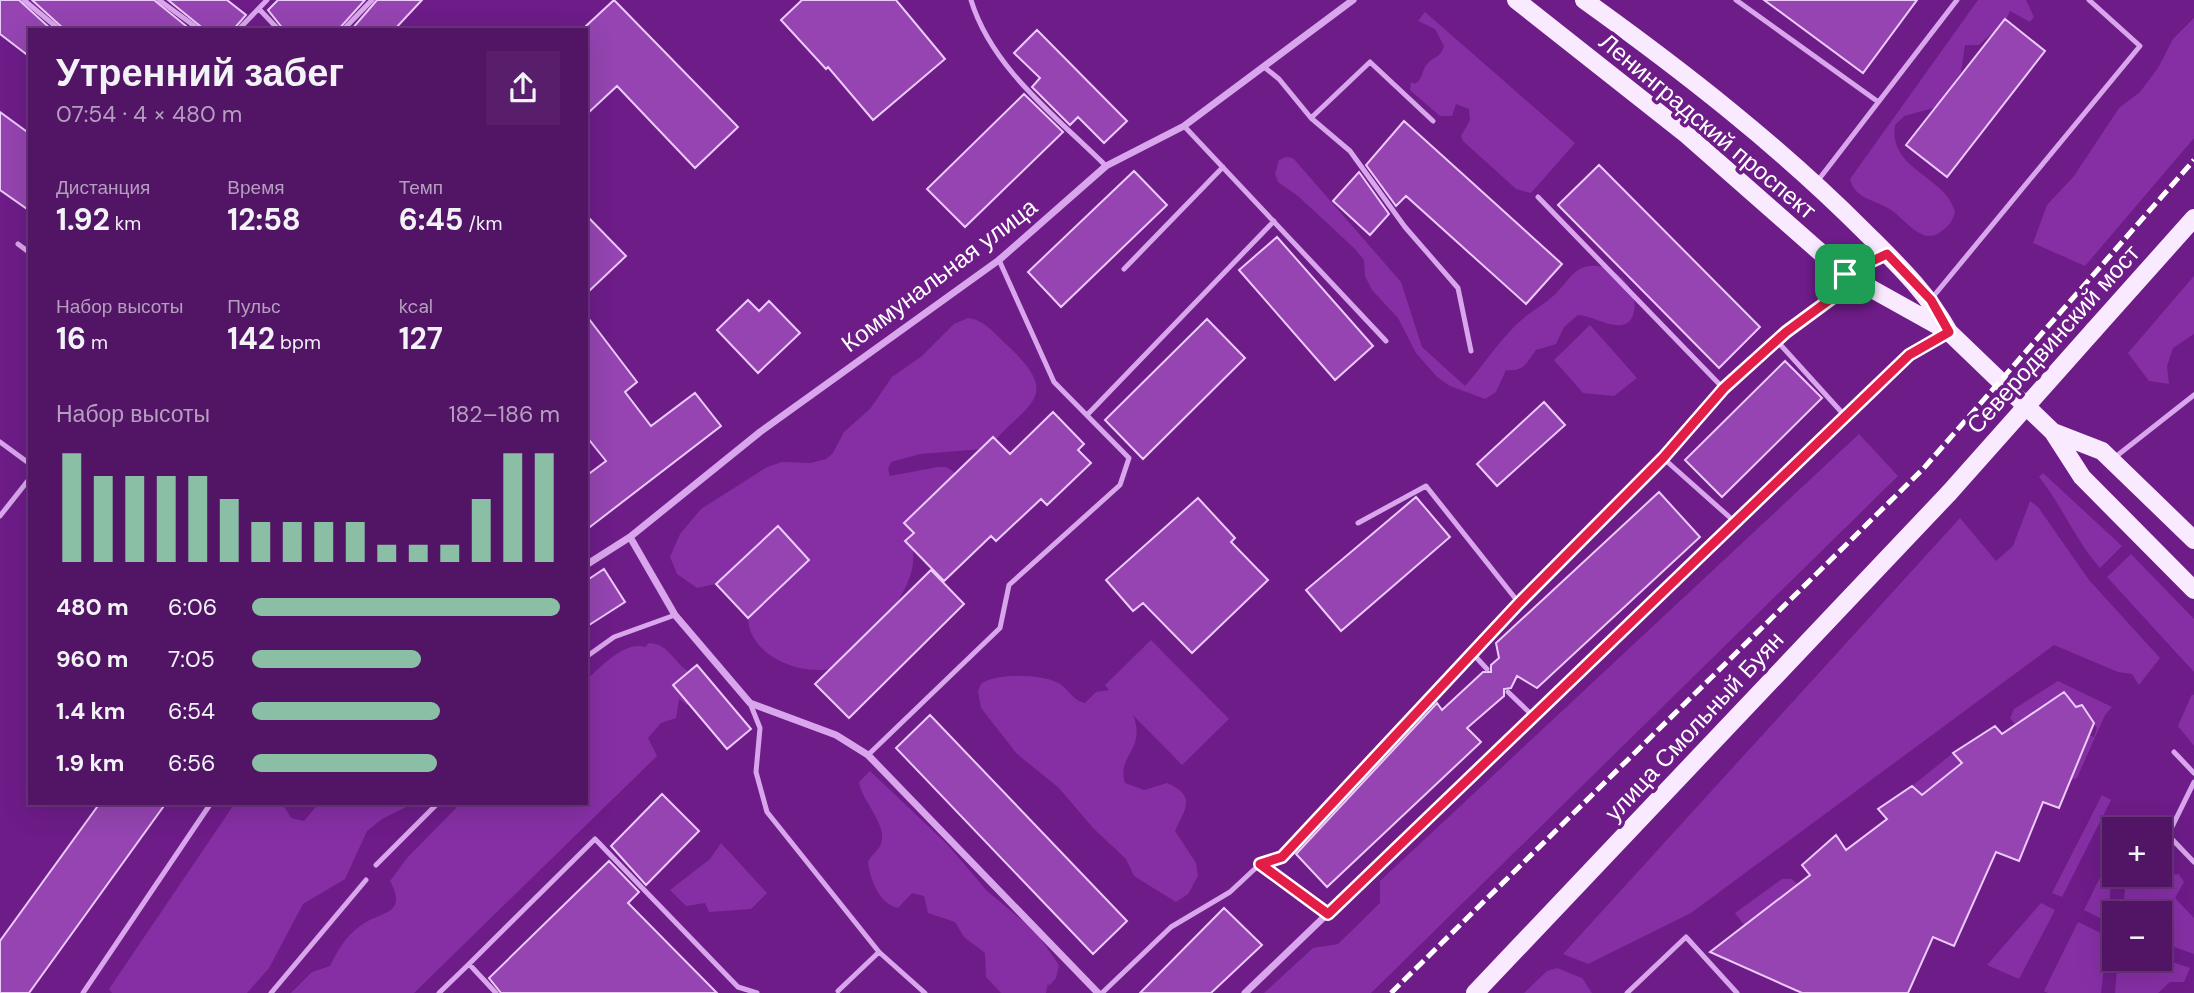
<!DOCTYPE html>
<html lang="ru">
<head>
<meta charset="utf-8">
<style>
	:root { --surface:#521566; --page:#581e6c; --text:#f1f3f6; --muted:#b59fbf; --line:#68347a; --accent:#8abfa5 }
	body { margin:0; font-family:"DM Sans",sans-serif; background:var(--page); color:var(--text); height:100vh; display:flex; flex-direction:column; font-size:26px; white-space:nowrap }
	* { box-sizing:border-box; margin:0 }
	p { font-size:23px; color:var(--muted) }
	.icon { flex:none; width:38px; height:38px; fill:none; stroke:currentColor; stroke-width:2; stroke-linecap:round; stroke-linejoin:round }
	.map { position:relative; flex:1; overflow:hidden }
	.sheet { position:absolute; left:28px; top:28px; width:560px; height:777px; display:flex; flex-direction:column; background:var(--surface); border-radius:0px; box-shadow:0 7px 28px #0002,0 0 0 2px var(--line) }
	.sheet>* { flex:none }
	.controls { position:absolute; left:2102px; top:817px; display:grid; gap:14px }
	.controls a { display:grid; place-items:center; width:70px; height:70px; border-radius:0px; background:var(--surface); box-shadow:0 7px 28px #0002,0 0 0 2px var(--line); font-size:35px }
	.pin { position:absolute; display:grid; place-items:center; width:60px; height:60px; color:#fff; margin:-30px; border-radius:14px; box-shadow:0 4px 10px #0006 }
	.round { display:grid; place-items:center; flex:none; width:74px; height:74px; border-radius:0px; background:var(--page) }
	.headline { display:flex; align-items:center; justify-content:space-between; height:119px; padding:0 28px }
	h1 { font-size:38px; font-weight:700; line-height:52px }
	.metrics { display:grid; grid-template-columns:repeat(3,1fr); gap:10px; height:119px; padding:7px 28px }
	.metrics div { display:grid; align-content:center }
	.metrics b { font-size:30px; font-weight:700 }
	.metrics small { font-size:19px; font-weight:400 }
	.metrics p { font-size:19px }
	.chart { height:196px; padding:14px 28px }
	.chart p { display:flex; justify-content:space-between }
	.chart svg { width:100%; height:126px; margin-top:7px; stroke:var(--accent); stroke-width:6 }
	ul { padding:0 28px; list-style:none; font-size:23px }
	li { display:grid; grid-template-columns:112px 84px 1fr; align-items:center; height:52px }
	li i { height:18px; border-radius:9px; background:var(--accent) }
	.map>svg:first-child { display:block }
	.green { fill:#862fa5 }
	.building { fill:#9544b1; stroke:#eccaf9; stroke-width:2 }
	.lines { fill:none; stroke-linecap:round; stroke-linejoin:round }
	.service { stroke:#d9a5ec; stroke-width:5 }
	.minor { stroke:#d9a5ec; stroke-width:7 }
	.primary { stroke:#faeaff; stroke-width:18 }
	.rail { stroke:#fff; stroke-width:5; stroke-dasharray:12 5; stroke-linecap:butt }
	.primary-bridge { stroke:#faeaff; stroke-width:18 }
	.route-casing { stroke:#fff; stroke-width:14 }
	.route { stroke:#e11d48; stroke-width:9 }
	.labels { text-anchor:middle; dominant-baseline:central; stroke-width:7; stroke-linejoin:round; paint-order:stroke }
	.street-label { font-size:24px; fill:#fff; stroke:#6d1c88 }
</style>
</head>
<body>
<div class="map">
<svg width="2194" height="993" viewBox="0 0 2194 993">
	<rect width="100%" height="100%" fill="#6d1c88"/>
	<path class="green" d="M1978,0H2026L2034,17L2030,22L2010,11L2005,22L1979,45H1965L1961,72L1937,107L1904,116L1895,125C1888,170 1946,176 1955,212C1952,223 1948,227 1939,233C1920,245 1903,216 1888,208C1874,200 1854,198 1850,179Z
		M1425,12L1575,143L1531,193L1516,189L1463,141L1461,136L1470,120L1469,109L1456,104L1452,116H1440L1410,90L1411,82L1415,84C1424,78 1421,70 1428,63C1435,56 1440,58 1444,46L1435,29L1418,21Z
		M2194,18V138L2085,266L2033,243L2047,205L2074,176L2119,108L2140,92L2158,68L2173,39Z
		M1286,157L1293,158L1401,282L1422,347L1465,386C1483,366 1498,342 1517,324C1530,311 1547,304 1559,290C1567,282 1572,272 1582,268C1607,258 1640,285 1634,312C1627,340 1595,315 1578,315L1564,327L1556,344L1536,350C1527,362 1524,372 1506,370L1496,392L1485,399L1450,386L1437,377L1416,353L1398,318L1372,290L1365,276L1364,260L1355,249L1298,196L1278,182L1275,174L1279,160Z
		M2194,276V334L2173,348L2167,366L2169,384L2149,381L2128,353Z
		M968,318C985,320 995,334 1007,345C1064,398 1027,402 990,446L983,449L920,454L891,462L888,469L890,476L938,467H946L957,474L956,480L947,482C943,498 926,507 918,521C908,537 916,552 912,569C901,613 863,640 831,669C798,675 749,655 748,618L809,560L777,527L716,584L697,588L677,574L670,557L680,534L701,509L767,467L782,462L811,463L826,459L833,453L844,432L870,409L892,377L922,356L954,324Z
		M1590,325L1637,378L1614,396L1583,393L1554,360Z
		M1859,434L1898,476L1371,993H1264L1313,948L1338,944L1380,903V881Z
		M2043,473L2122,546L2100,568C2075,540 2062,505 2039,477Z
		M2030,501L2038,507L2089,580L2160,658L2139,685L2132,674L2118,672L2054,645L1691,913L1588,964L1563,954L1960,518L1996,561L2013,546Z
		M2131,554L2194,619V672L2107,577Z
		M1151,640L1229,719L1182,765L1133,715C1147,750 1116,755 1125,783L1144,790L1167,783C1197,796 1185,809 1175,831L1196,863L1198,876L1188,894L1176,902L1134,876L1126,859L1093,828L1059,788L1017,754L981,708L978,691L981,684C996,672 1045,674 1060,684C1070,691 1072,700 1085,703L1096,692L1109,690L1105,685Z
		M649,643C670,644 674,664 691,673L692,701L687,705L679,699L676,718L661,723L648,738L657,756L414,993H291L312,972L330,966C338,950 345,937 360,926C379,911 409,916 390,881L407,858L461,803H586V680C600,668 625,640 645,647Z
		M2058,681L2112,707L2105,715L2077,778L2071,780L2089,735L2094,737L2097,728L2082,705L2076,707L2064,692L2016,725L2010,718L2014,709Z
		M2192,694L2194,695V746L2178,726Z
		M1953,753L1968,771L1955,768L1922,795L1912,786Z
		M870,771L947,844L987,891L1035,931L1059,965L1056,978L1049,986L1048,983L1046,993H1001L986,977L985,953L964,937L955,922L928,913L924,896L912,893L898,908C879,904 870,879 868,862C871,855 878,851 881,844C888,824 862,802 859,782Z
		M2102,795L2111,800L2062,897L2052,893Z
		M235,803H282L291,818L304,821L319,803H414L382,819L367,831L345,879L303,904L269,968L247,993H112L109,989Z
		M721,843L767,893L751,909L709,912L705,903L686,906L670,890L710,859Z
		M2113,851L2108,922L2084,910Z
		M2179,874L2184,882L2175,898L2194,918V954L2160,942V914L2123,913L2126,875H2154L2162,883L2169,875Z
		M1782,879H1792L1798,885L1745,926L1735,913Z
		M2041,903L2055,910L2019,979L1987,965Z
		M2078,922L2107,936L2101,993H2048L2044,991Z
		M2160,958L2190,968L2184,982H2170L2158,993H2115L2118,959Z
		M1557,968L1582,978L1592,993H1524L1547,971Z"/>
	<path class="building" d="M0,0H19L52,30H30V57L0,34Z
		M32,0H154L191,30H65Z
		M168,0H227L246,15L233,30H205Z
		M278,0H365L338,30H284L268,10Z
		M377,0H422L394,30H351Z
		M614,0L738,127L695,168L617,86L586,115V26Z
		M802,0H896L945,59L873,120L828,67L826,69L781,20Z
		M1764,0H1917L1863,73Z
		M2005,19L2045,51L1947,177L1906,145Z
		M1037,30L1127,121L1104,143L1078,117L1070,125L1032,87L1040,78L1014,53Z
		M1024,94L1063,132L965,227L927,189Z
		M0,112L30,134V211L0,190Z
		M1404,121L1562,264L1526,304L1406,196L1396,206L1366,165Z
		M1599,165L1760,327L1719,368L1558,205Z
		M1134,171L1167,205L1061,307L1028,272Z
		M1359,172L1389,214L1370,235L1333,201Z
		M586,215L626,256L586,294Z
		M1277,237L1373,346L1335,380L1239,270Z
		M748,300L759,311L769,301L800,333L758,373L717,330Z
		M586,315L637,382L625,392L651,426L695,393L721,426L586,530V476L606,461L586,436Z
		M1207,319L1245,358L1143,459L1105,420Z
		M1785,361L1822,398L1722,497L1685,460Z
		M1544,402L1565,425L1497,486L1477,464Z
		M1053,412L1084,444L1078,450L1091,463L1047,505L1041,499L996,541L991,536L944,581L905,541L914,533L904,523L993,437L1010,454Z
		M1659,492L1700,537L1537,688L1517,676L1511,688L1504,689V696L1467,728L1481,742L1327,887L1296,854L1437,703L1442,710L1483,672H1491V665L1499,658L1496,643Z
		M1416,497L1450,537L1341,631L1306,590Z
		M1198,498L1235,538L1231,542L1268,580L1192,653L1143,603L1133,611L1106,580Z
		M778,526L809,560L748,618L716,584Z
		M604,569L625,602L586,627V581Z
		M931,570L964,604L849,718L815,684Z
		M697,665L751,729L727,749L673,685Z
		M2064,692L2076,707L2082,705L2094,723L2059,808L2043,802L2019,861L1996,852L1954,946L1933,937L1908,993H1802L1710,952L1810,875L1802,865L1836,835L1846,850L1887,819L1878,809L1912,786L1922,795L1962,763L1953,753L1995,726L2002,734Z
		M930,715L1127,921L1093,954L896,748Z
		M662,794L699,831L646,885L611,846Z
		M100,803H166L29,993H0V941Z
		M609,861L639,892L628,903L717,993H501L489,978Z
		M1224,908L1262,945L1211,993H1140Z"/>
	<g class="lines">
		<path class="service" d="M24,0L60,30
			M159,0L200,30
			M971,0C992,69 1057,117 1106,166
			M1736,0L1877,101
			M259,9L279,30
			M238,30L267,0
			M343,30L372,0
			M1264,67L1279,79L1311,118L1350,151L1405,227L1458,288L1471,351
			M1311,118L1370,62L1433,121
			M1184,126L1386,341
			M1816,183L1957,0
			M1538,197L1724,389
			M18,244L30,253
			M1124,269L1223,167
			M1932,298L2140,46L2089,0
			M1777,341L1845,416
			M1088,414L1274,221
			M0,442L30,464
			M1663,458L1735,522
			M2114,458L2194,395
			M0,516L30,478
			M1358,523L1426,486L1519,603
			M1474,655L1487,669
			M586,657L614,637L675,615
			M1508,692L1533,716
			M750,703L760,728L756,772L767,812L879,952L925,993
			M2174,752L2194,773
			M868,755L1000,628L1009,585L1120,485L1129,458L1054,382L999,260
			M2194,782L2168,835L2194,862
			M1260,864L1327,914
			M376,865L438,803
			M469,964L595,839L738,987L757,993
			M838,991L879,952
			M83,993L211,803
			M271,993L366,880
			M439,993L469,964L496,993
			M1102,993L1171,927L1230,892L1260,864L1282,857L1519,603L1663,458L1724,389L1786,332L1843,290L1845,274L1884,256
			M1627,993L1686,937L1737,993"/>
		<path class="minor" d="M630,537L675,615L750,703L836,735L868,755L1098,993
			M586,565L630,537L760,432L999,260L1106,166L1184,126L1353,0
			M1245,993L1909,355L1948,333"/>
		<path class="primary" d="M1516,0L1687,135L1845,274L1949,332L2053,432L2082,477L2194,590
			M1584,0C1683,71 1778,145 1864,231C1897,264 1926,291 1949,332
			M2094,330L2194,218
			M2053,432L2102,451L2194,540
			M1475,993L1949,493"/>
		<path class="rail" d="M1391,993L1923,469L2194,160"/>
		<path class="primary-bridge" d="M1949,493L2094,330"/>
	</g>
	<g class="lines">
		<defs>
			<path id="route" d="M1887,254L1931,300L1949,332L1909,355L1328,914L1260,864L1282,857L1519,603L1663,458L1724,388L1786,332L1843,290L1845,274Z"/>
		</defs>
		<use href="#route" class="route-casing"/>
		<use href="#route" class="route"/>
	</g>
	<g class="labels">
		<g class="street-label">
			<text transform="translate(1708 126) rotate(40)">Ленинградский проспект</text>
			<text transform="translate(939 275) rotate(-37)">Коммунальная улица</text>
			<text transform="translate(2053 339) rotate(-48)">Северодвинский мост</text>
			<text transform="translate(1694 726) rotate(-47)">улица Смольный Буян</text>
		</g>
	</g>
</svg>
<div class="controls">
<a>+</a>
<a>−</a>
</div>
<div class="pin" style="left:1845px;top:274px;background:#1e9e55"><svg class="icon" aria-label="arrive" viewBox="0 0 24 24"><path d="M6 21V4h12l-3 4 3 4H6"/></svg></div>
<section class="sheet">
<div class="headline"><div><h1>Утренний забег</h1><p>07:54 · 4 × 480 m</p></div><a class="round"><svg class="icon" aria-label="share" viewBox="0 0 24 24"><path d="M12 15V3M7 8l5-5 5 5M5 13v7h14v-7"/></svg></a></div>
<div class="metrics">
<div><p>Дистанция</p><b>1.92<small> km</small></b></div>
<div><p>Время</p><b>12:58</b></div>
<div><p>Темп</p><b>6:45<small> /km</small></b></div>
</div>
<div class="metrics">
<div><p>Набор высоты</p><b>16<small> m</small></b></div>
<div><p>Пульс</p><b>142<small> bpm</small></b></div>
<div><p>kcal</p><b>127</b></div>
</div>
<div class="chart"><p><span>Набор высоты</span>182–186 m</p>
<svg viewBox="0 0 160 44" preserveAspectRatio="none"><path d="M5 44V6M15 44V14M25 44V14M35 44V14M45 44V14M55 44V22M65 44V30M75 44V30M85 44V30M95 44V30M105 44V38M115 44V38M125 44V38M135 44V22M145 44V6M155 44V6"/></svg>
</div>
<ul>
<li><b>480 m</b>6:06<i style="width:100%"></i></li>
<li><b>960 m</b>7:05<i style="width:55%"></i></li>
<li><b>1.4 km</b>6:54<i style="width:61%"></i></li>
<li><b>1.9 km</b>6:56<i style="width:60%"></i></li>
</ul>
</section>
</div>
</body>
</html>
